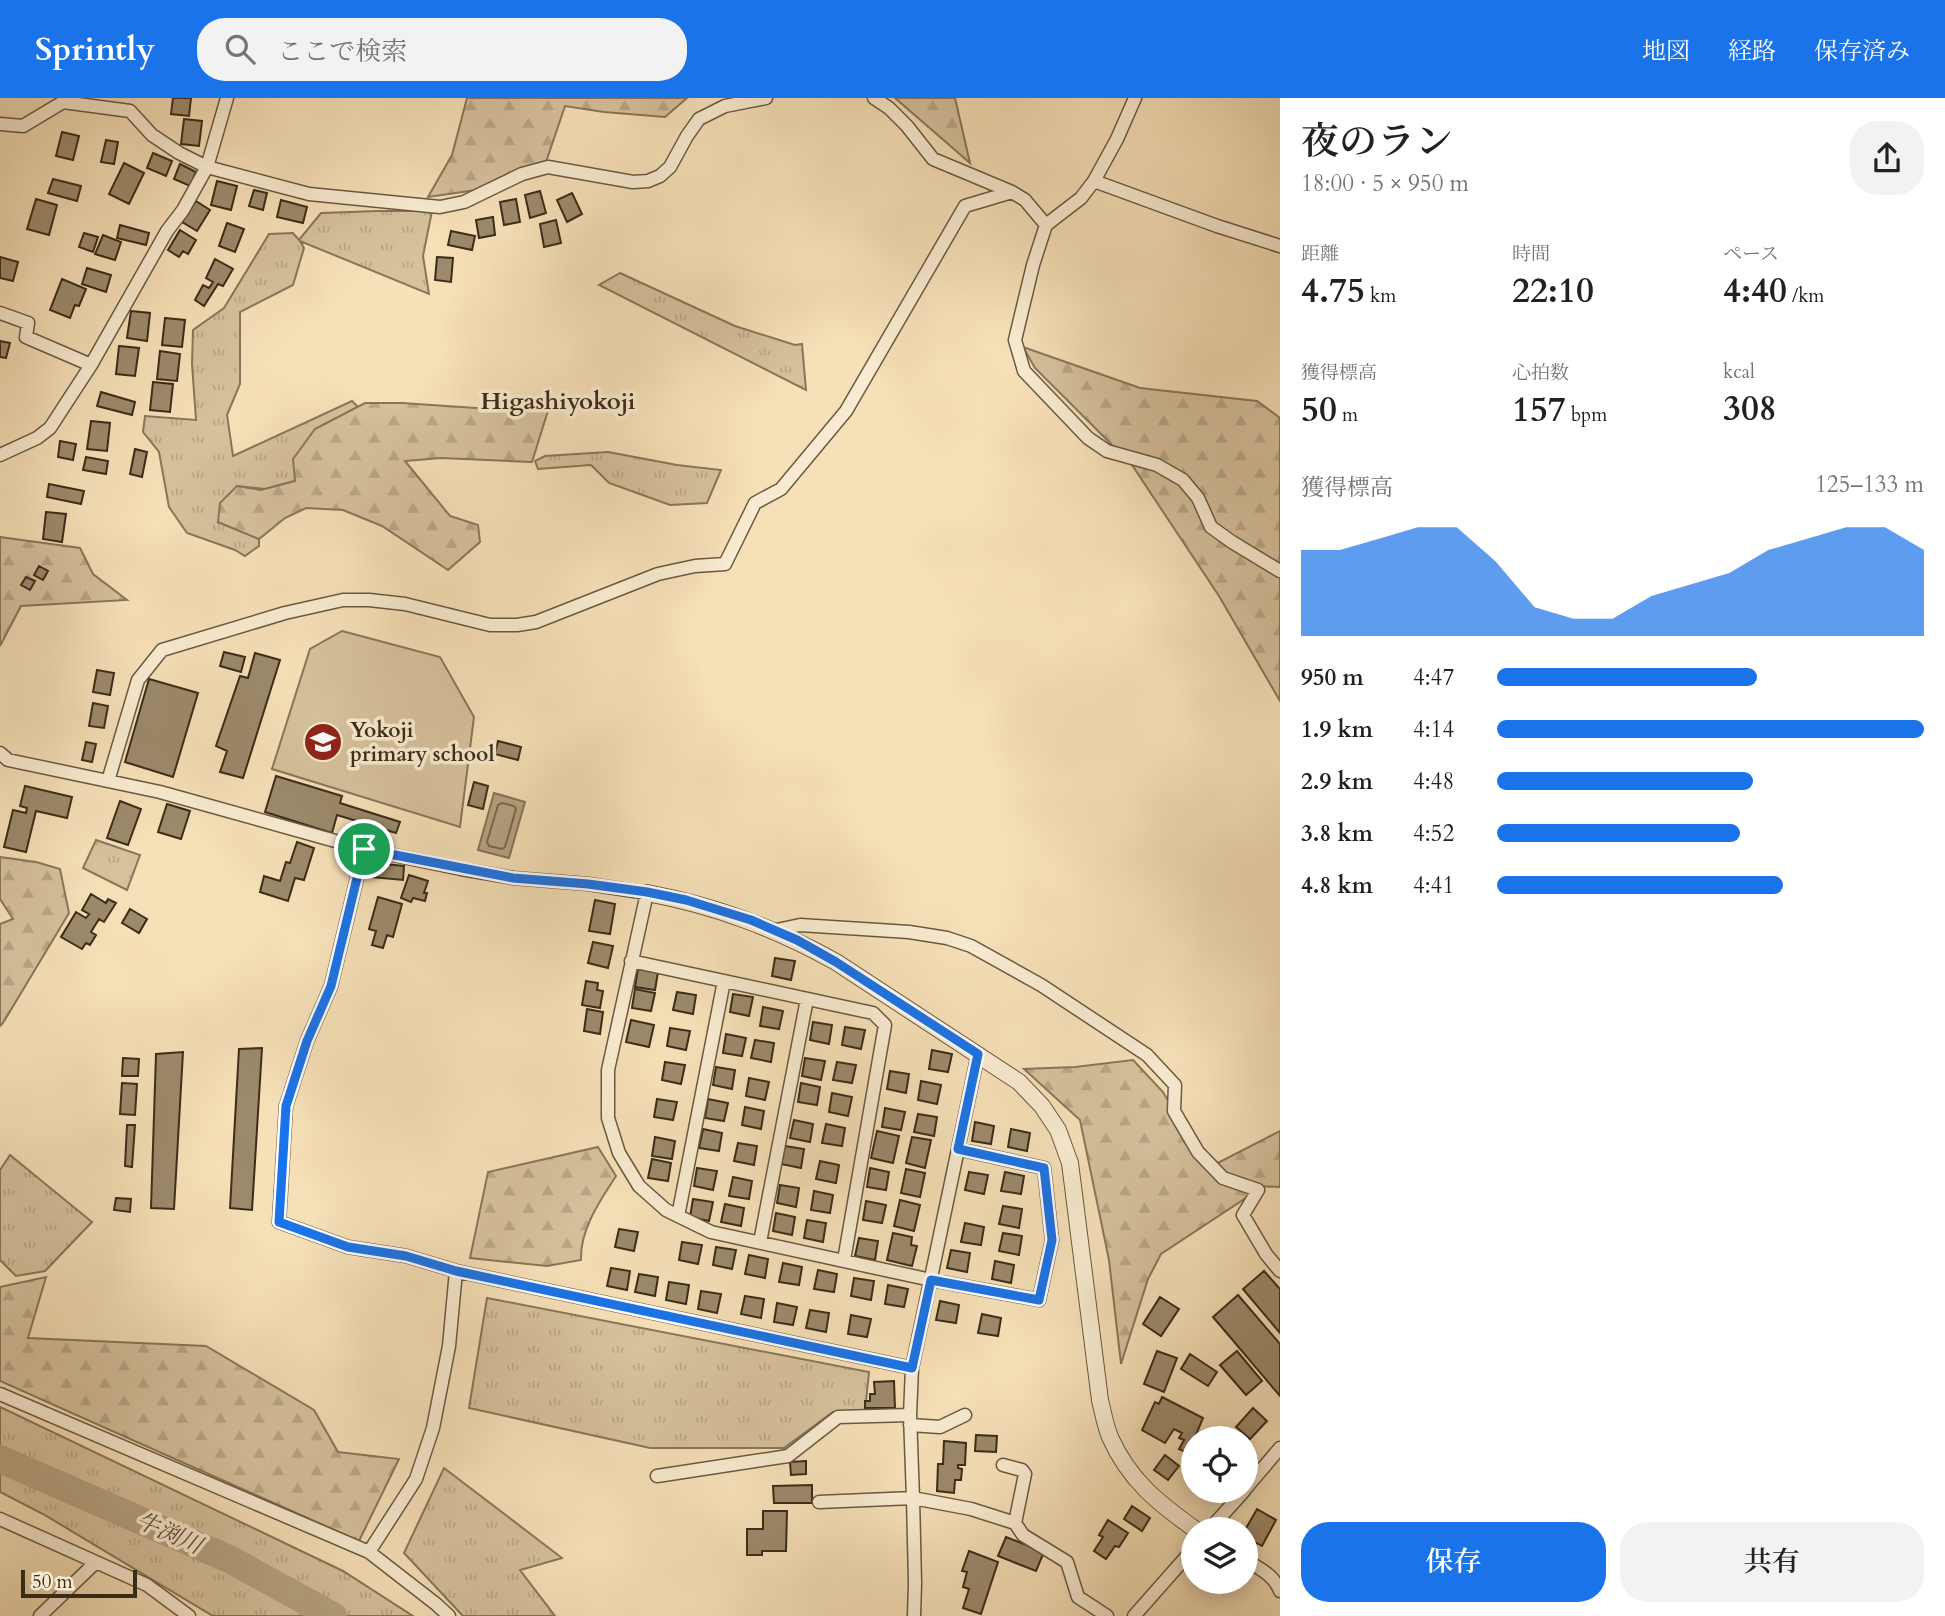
<!DOCTYPE html>
<html lang="ja">
<head>
<meta charset="utf-8">
<style>
	:root { --surface:#fff; --page:#f2f2f2; --text:#202124; --muted:#757577; --accent:#1a73e8 }
	body { margin:0; font-family:Cardo,"Noto Serif JP",serif; background:var(--page); color:var(--text); height:100vh; display:flex; flex-direction:column; font-size:26px; white-space:nowrap }
	* { box-sizing:border-box; margin:0 }
	p { font-size:23px; color:var(--muted) }
	.icon { flex:none; width:38px; height:38px; fill:none; stroke:currentColor; stroke-width:2; stroke-linecap:round; stroke-linejoin:round }
	.map { position:relative; flex:1; overflow:hidden }
	.side { display:flex; flex-direction:column; background:var(--surface); width:665px }
	.side>* { flex:none }
	.buttons { position:absolute; left:1181px; top:1328px; display:grid; gap:14px }
	.buttons a { display:grid; place-items:center; width:77px; height:77px; border-radius:50%; background:var(--surface); box-shadow:0 4px 18px #0003; font-size:35px }
	.scale { position:absolute; left:21px; bottom:18px; width:116px; box-sizing:border-box; padding-left:7px; border:4px solid #3b2c18; border-top:0; font-size:19px; line-height:24px; white-space:nowrap; color:#3b2c18; -webkit-text-stroke:5px #f9ebd1; paint-order:stroke }
	.pin { position:absolute; display:grid; place-items:center; width:60px; height:60px; color:#fff; margin:-30px; border:4px solid #fff; border-radius:50%; box-shadow:0 2px 7px #0007 }
	.round { display:grid; place-items:center; flex:none; width:74px; height:74px; border-radius:28px; background:var(--page) }
	.summary { display:flex; align-items:center; justify-content:space-between; height:119px; padding:0 21px }
	h1 { font-size:38px; font-weight:600; line-height:52px }
	.figures { display:grid; grid-template-columns:repeat(3,1fr); gap:10px; height:119px; padding:7px 21px }
	.figures div { display:grid; align-content:center }
	.figures b { font-size:35px; font-weight:600 }
	.figures small { font-size:19px; font-weight:400 }
	.figures p { font-size:19px }
	.chart { height:196px; padding:14px 21px }
	.chart p { display:flex; justify-content:space-between }
	.chart svg { width:100%; height:126px; margin-top:7px; fill:var(--accent); opacity:.7 }
	.primary-button { display:flex; gap:14px; margin-top:auto; padding:14px 21px }
	.primary-button a { flex:1; height:80px; border-radius:28px; background:var(--accent); color:#fff; font-size:28px; font-weight:600; line-height:80px; text-align:center }
	.primary-button a+a { background:var(--page); color:var(--text) }
	ul { padding:0 21px; list-style:none; font-size:23px }
	li { display:grid; grid-template-columns:112px 84px 1fr; align-items:center; height:52px }
	li i { height:18px; border-radius:9px; background:var(--accent) }
	header { display:flex; align-items:center; gap:42px; box-sizing:border-box; height:98px; padding:0 35px; background:var(--accent); color:#fff }
	header strong { font-size:33px }
	nav { display:flex; gap:38px; margin-inline-start:auto; font-size:24px }
	.search { width:490px; height:63px; background:var(--page); display:flex; align-items:center; gap:18px; box-sizing:border-box; padding:0 24px; border-radius:28px; color:var(--muted); font-size:26px }
	main { display:flex; flex:1; min-height:0 }
	.map>svg:first-child { display:block }
	.grass { fill:url(#grass-tufts); stroke:#88765a; stroke-width:2 }
	.forest { fill:url(#forest-firs); stroke:#88765a; stroke-width:2 }
	.garden { fill:#d6c19d; stroke:#88765a; stroke-width:2 }
	.water { fill:#b6a382; stroke:#857358; stroke-width:2 }
	.lines { fill:none; stroke-linecap:round; stroke-linejoin:round }
	.shore { stroke:#78684d; stroke-width:2 }
	.river { stroke:#b6a382; stroke-width:28 }
	.building { fill:#9c8a6b; stroke:#3b2c18; stroke-width:2 }
	.minor-casing { stroke:#6a5940; stroke-width:15 }
	.tertiary-casing { stroke:#6a5940; stroke-width:18 }
	.minor { stroke:#f9ebd1; stroke-width:12 }
	.tertiary { stroke:#f9ebd1; stroke-width:16 }
	.route-casing { stroke:#fff; stroke-width:14 }
	.route { stroke:#1a73e8; stroke-width:9 }
	.labels { text-anchor:middle; dominant-baseline:central; stroke-width:7; stroke-linejoin:round; paint-order:stroke }
	.poi-label { font-size:21px; font-weight:bold; fill:#3b2c18; stroke:#f9ebd1; text-anchor:start }
	.water-label { font-size:23px; font-style:italic; fill:#605038; stroke:#f9ebd1 }
	.quarter-label { font-size:24px; font-weight:bold; fill:#3b2c18; stroke:#f9ebd1 }
</style>
</head>
<body>
<header>
<strong>Sprintly</strong>
<div class="search"><svg class="icon" aria-label="search" viewBox="0 0 24 24"><circle cx="10" cy="10" r="6"/><path d="M15 15l6 6"/></svg>ここで検索</div>
<nav><a>地図</a><a>経路</a><a>保存済み</a></nav>
</header>
<main>
<div class="map">
<svg width="1280" height="1518" viewBox="0 0 1280 1518">
	<defs>
		<pattern id="grass-tufts" width="24" height="20" patternUnits="userSpaceOnUse" patternTransform="scale(1.75)"><rect width="24" height="20" fill="#d6c19d"/><path d="M3 7l-1-3M5 7V3M7 7l1-3M15 17l-1-3M17 17v-4M19 17l1-3" fill="none" stroke="#b9a686"/></pattern>
		<pattern id="forest-firs" width="22" height="20" patternUnits="userSpaceOnUse" patternTransform="scale(1.75)"><rect width="22" height="20" fill="#d6c19d"/><path d="M5 1l3.5 6h-7zM16 11l3.5 6h-7z" fill="#b9a686"/></pattern>
	</defs>
	<rect width="100%" height="100%" fill="#f6e0b8"/>
	<filter id="stains"><feTurbulence type="fractalNoise" baseFrequency=".00286" numOctaves="4"/><feColorMatrix values="0 0 0 0 .2 0 0 0 0 .09 0 0 0 0 .02 0 0 0 .5 -.17"/></filter>
	<radialGradient id="worn" r=".72"><stop offset=".6" stop-color="#630" stop-opacity="0"/><stop offset="1" stop-color="#630" stop-opacity=".3"/></radialGradient>
	<path class="grass" d="M378,113H432L423,158L429,196L300,143L304,150L293,187L240,214V286L227,317L233,358L352,303L358,309L321,328L295,383L265,391L237,388L218,424L259,441V448L245,458L235,452L187,435L169,409L159,354L143,334L145,318L196,322L192,266L193,232L224,210L269,136L293,135L299,142L321,115Z
		M620,175L735,228L795,247L802,246L806,292L599,187Z
		M608,354L677,367L721,372L707,405L670,407L609,385L591,367L538,371L535,363L545,358Z
		M96,742L140,757L127,792L83,770Z
		M10,1057L92,1124L45,1173L16,1178L0,1162V1072Z
		M487,1200L869,1274L865,1313L833,1314L784,1350H650L469,1310Z
		M0,1309L343,1473L413,1518H213L43,1416L0,1394Z
		M444,1370L562,1460L520,1472L555,1518H463L404,1455Z"/>
	<path class="forest" d="M467,0H687L665,19L604,14L565,8L546,64L490,90L428,99L452,57Z
		M895,0H955L970,65Z
		M1023,249L1140,290L1257,303L1280,320V603L1219,498L1132,367L1035,270Z
		M551,303L532,364L441,360L405,363L450,418L478,427L480,444L448,472L382,428L343,412L306,410L285,420L259,441L218,424L220,405L237,388L261,392L295,383L293,361L315,331L365,305H402L506,312Z
		M0,439L80,450L93,476L127,502L21,508L0,548Z
		M0,759L36,764L60,771L69,815L3,925L0,928V826L13,821L0,801Z
		M1133,962L1163,994L1198,1054L1212,1068L1280,1033V1089L1258,1088V1092L1161,1156L1148,1181L1121,1266L1109,1162L1080,1022L1024,971L1075,969Z
		M598,1049L616,1078C600,1103 580,1131 581,1162L547,1168L470,1160L488,1074Z
		M46,1179L28,1240L206,1248L314,1312L338,1354L399,1361L359,1443L0,1283V1189Z"/>
	<path class="garden" d="M342,533L440,559L474,619L460,729L272,671L310,551Z"/>
	<path class="water" d="M494,695L525,704L509,760L478,752Z"/>
	<g class="lines">
		<path class="shore" d="M502,705L514,708L516,711L505,749L502,751L489,748L487,744L498,707Z"/>
		<path class="river" d="M0,1361L231,1462L333,1518"/>
	</g>
	<path class="building" d="M173,0H191L189,18L171,16Z
		M184,21L202,23L199,48L181,46Z
		M62,34L79,38L73,62L56,58Z
		M106,42L118,44L114,66L101,64Z
		M153,55L172,63L166,78L147,70Z
		M124,65L144,75L129,106L109,96Z
		M180,66L196,74L190,88L174,81Z
		M53,81L81,88L77,103L48,95Z
		M217,83L237,88L231,112L211,107Z
		M254,92L267,95L263,112L249,108Z
		M540,93L546,115L530,120L525,97Z
		M572,95L582,116L567,124L557,102Z
		M36,101L57,107L49,137L27,131Z
		M516,101L520,124L504,127L500,104Z
		M281,102L307,109L303,125L277,119Z
		M196,103L210,112L197,133L182,124Z
		M493,119L495,137L479,140L476,122Z
		M556,122L561,145L544,149L540,126Z
		M227,125L244,131L235,154L219,148Z
		M120,127L149,135L146,147L117,140Z
		M180,132L196,142L188,156L183,153L179,159L168,152Z
		M451,133L475,138L472,152L448,147Z
		M84,135L98,139L93,154L79,149Z
		M103,137L121,144L115,162L95,156Z
		M0,159L18,164L13,183L0,180Z
		M437,159L453,160L451,184L435,182Z
		M215,161L233,171L223,188L218,186L204,208L195,202L203,187L209,190L213,184L206,180Z
		M87,170L111,177L106,194L82,186Z
		M62,181L86,191L79,208L75,207L70,220L50,212Z
		M131,213L150,215L147,243L127,240Z
		M165,220L185,222L182,249L162,247Z
		M0,243L10,245L6,260L0,259Z
		M119,248L139,250L135,278L116,276Z
		M160,253L180,256L177,283L157,281Z
		M153,284L173,286L170,314L150,312Z
		M101,294L135,304L132,317L97,308Z
		M91,323L110,325L107,353L87,351Z
		M60,343L76,346L73,362L58,359Z
		M135,351L147,354L142,379L130,376Z
		M86,359L108,363L106,376L83,372Z
		M49,386L84,393L81,406L47,399Z
		M46,414L66,416L62,444L43,441Z
		M39,468L48,473L43,482L34,477Z
		M26,479L35,483L30,492L21,487Z
		M224,554L245,559L241,574L220,568Z
		M255,555L280,562L243,680L220,674L227,653L216,648L240,578L248,580Z
		M97,572L114,575L110,597L93,594Z
		M149,581L198,595L173,679L125,664Z
		M93,605L108,608L104,630L89,628Z
		M498,643L521,649L518,662L495,656Z
		M86,644L96,646L92,664L82,662Z
		M276,678L342,698L340,705L400,724L396,735L337,717L332,735L265,714Z
		M474,684L488,688L483,711L468,707Z
		M25,688L72,699L67,720L36,713L26,754L4,749L13,712L26,715L27,710L20,708Z
		M120,703L141,711L128,747L107,740Z
		M167,706L190,713L181,741L158,734Z
		M297,744L314,750L304,782L295,780L288,803L260,794L264,778L280,783L286,764L290,765Z
		M374,765L404,768L403,782L372,779Z
		M409,777L428,783L424,795H427L425,803L413,800L411,804L401,800Z
		M91,796L106,805L108,801L116,805L104,824L99,821L91,834L96,837L90,847L86,845L82,851L61,839L76,814L86,820L89,816L82,812Z
		M378,799L402,806L393,839L387,837L383,850L372,847L376,833L369,831Z
		M595,802L615,806L610,836L589,833Z
		M130,811L147,821L139,835L122,825Z
		M593,844L613,848L608,870L588,865Z
		M775,860L795,863L791,882L772,878Z
		M638,870L658,874L655,892L635,889Z
		M586,883L598,885L597,892L603,893L600,910L582,907Z
		M635,891L655,895L651,913L632,910Z
		M677,894L696,897L693,916L673,912Z
		M733,896L753,899L749,918L730,914Z
		M763,909L783,913L779,931L760,928Z
		M587,911L603,914L600,936L584,933Z
		M631,922L654,927L649,949L626,944Z
		M813,924L832,927L829,946L810,942Z
		M845,929L865,932L861,951L842,947Z
		M670,930L690,933L686,952L667,948Z
		M726,936L746,940L742,958L723,955Z
		M755,942L774,945L771,964L751,960Z
		M262,950L252,1112L230,1110L239,951Z
		M932,952L952,956L948,974L929,971Z
		M183,954L174,1111L151,1110L156,956Z
		M123,960L139,961L138,978H122Z
		M805,960L825,963L821,982L802,978Z
		M665,964L685,967L681,986L662,982Z
		M837,964L856,967L852,985L833,982Z
		M716,969L735,972L732,991L713,987Z
		M890,973L909,976L906,995L887,991Z
		M749,980L769,984L765,1002L746,998Z
		M921,983L941,987L937,1006L918,1002Z
		M122,985L137,986L135,1017L120,1016Z
		M801,985L820,989L817,1007L798,1004Z
		M832,995L852,999L848,1018L829,1014Z
		M657,1001L677,1004L673,1022L654,1019Z
		M708,1001L728,1005L724,1023L705,1020Z
		M745,1009L764,1013L761,1031L742,1027Z
		M885,1010L905,1014L901,1032L882,1029Z
		M918,1016L937,1019L934,1038L914,1034Z
		M794,1022L813,1026L810,1044L790,1040Z
		M975,1024L994,1028L991,1046L972,1043Z
		M826,1026L845,1030L842,1048L822,1045Z
		M127,1027H135L132,1069L125,1068Z
		M703,1031L722,1035L719,1053L699,1050Z
		M1011,1031L1030,1035L1027,1053L1008,1049Z
		M877,1033L899,1038L893,1065L871,1060Z
		M655,1039L675,1043L672,1061L652,1058Z
		M912,1039L931,1042L925,1070L906,1065Z
		M738,1045L757,1048L754,1067L734,1063Z
		M785,1048L804,1051L801,1070L781,1066Z
		M652,1061L671,1065L668,1083L648,1080Z
		M820,1063L839,1067L836,1085L816,1081Z
		M697,1070L717,1073L713,1092L694,1088Z
		M870,1070L889,1074L886,1092L867,1089Z
		M906,1071L925,1075L920,1099L901,1095Z
		M969,1074L988,1077L984,1096L965,1092Z
		M1005,1074L1024,1078L1021,1096L1001,1093Z
		M733,1079L752,1083L749,1101L729,1098Z
		M780,1087L799,1090L796,1109L777,1105Z
		M814,1093L833,1097L830,1115L811,1112Z
		M116,1100L131,1101L130,1114L114,1112Z
		M693,1101L713,1104L709,1123L690,1119Z
		M900,1102L920,1107L914,1133L894,1128Z
		M866,1103L886,1107L882,1125L863,1122Z
		M725,1106L744,1110L741,1128L721,1124Z
		M1003,1108L1022,1111L1019,1130L999,1126Z
		M776,1115L795,1119L792,1137L773,1133Z
		M807,1122L826,1125L823,1144L804,1140Z
		M965,1125L984,1129L981,1147L961,1144Z
		M619,1131L638,1134L634,1153L615,1149Z
		M893,1135L912,1139L911,1147L917,1148L912,1168L887,1162Z
		M1003,1135L1022,1138L1019,1157L999,1153Z
		M859,1140L878,1143L875,1162L855,1158Z
		M682,1144L702,1147L698,1166L679,1162Z
		M716,1149L736,1152L732,1171L713,1167Z
		M951,1152L970,1155L967,1174L947,1170Z
		M749,1157L768,1161L765,1180L745,1176Z
		M995,1163L1014,1167L1011,1185L992,1181Z
		M783,1165L802,1169L799,1187L779,1184Z
		M611,1170L630,1173L627,1192L607,1188Z
		M818,1172L837,1176L834,1194L814,1191Z
		M1264,1173L1280,1191V1235L1243,1191Z
		M639,1176L658,1179L655,1198L635,1194Z
		M854,1180L874,1183L871,1202L851,1198Z
		M669,1184L689,1187L686,1206L666,1202Z
		M888,1187L908,1191L904,1209L885,1206Z
		M701,1193L721,1196L717,1215L698,1211Z
		M1238,1197L1280,1246V1298L1213,1219Z
		M745,1198L764,1201L761,1220L741,1216Z
		M1160,1199L1179,1211L1161,1238L1143,1226Z
		M940,1203L959,1207L956,1225L936,1222Z
		M777,1205L797,1209L793,1227L774,1224Z
		M810,1212L829,1215L826,1234L806,1230Z
		M982,1216L1001,1220L998,1238L978,1235Z
		M851,1217L871,1221L867,1239L848,1236Z
		M1157,1253L1177,1260L1164,1294L1144,1286Z
		M1237,1253L1262,1283L1246,1297L1220,1267Z
		M1190,1256L1217,1274L1208,1288L1181,1271Z
		M894,1283L895,1310H865V1303H870V1296H875L874,1284Z
		M1162,1299L1203,1320L1195,1339L1201,1340H1194V1358L1179,1351L1184,1342L1179,1340L1182,1335L1174,1331L1165,1345L1142,1332L1155,1304L1159,1306Z
		M1253,1310L1267,1323L1250,1341L1236,1329Z
		M976,1337L997,1338L996,1354L975,1353Z
		M944,1343L966,1345L965,1367H958V1370L962,1371L961,1382H955L954,1395L937,1393L938,1366H943Z
		M1165,1357L1179,1368L1168,1382L1154,1372Z
		M806,1363V1376L791,1377L790,1364Z
		M812,1387V1405H774L773,1388Z
		M1132,1408L1150,1420L1142,1433L1124,1421Z
		M1257,1411L1276,1422L1262,1448L1246,1439L1245,1432Z
		M763,1413H787L786,1453H762V1457H747V1431H763Z
		M1108,1422L1128,1435L1119,1449L1115,1448L1106,1461L1094,1453L1103,1439L1099,1437Z
		M1006,1439L1044,1454L1036,1473L998,1458Z
		M969,1453L998,1464L981,1516L963,1510L969,1491L963,1489L967,1474L962,1473Z"/>
	<g class="lines">
		<defs>
			<path id="minor" d="M874,0L889,10L907,28L933,61L1012,94L1025,102L1046,127
				M1135,0L1117,41L1094,83L1081,100L1046,127L1033,167L1015,242L1024,273L1088,340L1107,353L1157,367L1183,382L1198,400L1211,429L1232,444L1280,473
				M0,26L23,28L63,4L130,13L152,37L179,55L207,69L309,96L440,109L464,104L522,76L548,69L633,84L648,83L660,78L670,69L687,38L699,21L725,8L766,0
				M1094,83L1217,128L1280,148
				M0,215L28,225L26,239L91,267
				M0,357L37,340L50,330L91,267L167,133L183,112L207,69L227,0
				M0,655L8,662L160,694L364,751L461,771L513,780L588,786L647,795L608,972V1020L619,1055L639,1088L666,1112L711,1134L931,1182L1039,1202L1052,1142L1044,1070L958,1051
				M108,683L138,582L162,552L285,515L343,502H369L405,506L490,527H517L536,524L658,476L695,468L725,466L755,405L781,391L846,313L965,108L1012,94
				M364,751L331,888L307,943L286,1008L279,1124L348,1149L406,1158L456,1173L912,1270
				M772,833L800,827L909,834L947,840L971,848L1041,887L1147,957L1175,987L1174,1013L1198,1054L1223,1080L1258,1092L1243,1117L1266,1156L1280,1173
				M631,863L873,915L885,927L844,1162
				M978,956L912,1270L910,1317L913,1400L971,1411L1015,1425L1023,1437L1067,1464L1078,1499L1107,1518
				M678,1118L724,883
				M760,1144L807,901
				M0,1296L369,1454L436,1506L449,1518
				M910,1327L940,1329L965,1317
				M1003,1367L1022,1372L1025,1376L1015,1425
				M657,1378L788,1358L838,1319L910,1317
				M1246,1390L1280,1350
				M819,1404L913,1400L915,1485L914,1518
				M0,1421L147,1487L189,1518
				M1209,1432L1244,1393
				M369,1454L416,1381L433,1330L449,1248L456,1173
				M1246,1462C1259,1470 1275,1478 1280,1493
				M40,1518L95,1465
				M1134,1518L1194,1450"/>
			<path id="tertiary" d="M647,795C716,808 775,830 836,864L1019,984L1042,1008L1058,1032L1070,1065L1100,1302C1103,1314 1105,1327 1110,1339C1129,1382 1158,1405 1196,1432"/>
		</defs>
		<use href="#minor" class="minor-casing"/>
		<use href="#tertiary" class="tertiary-casing"/>
		<use href="#minor" class="minor"/>
		<use href="#tertiary" class="tertiary"/>
	</g>
	<g class="lines">
		<defs>
			<path id="route" d="M364,751L513,780L588,786L647,794L686,802L751,822L797,842L836,864L978,956L958,1051L1044,1070L1052,1142L1039,1202L931,1182L912,1270L456,1173L406,1158L348,1149L279,1124L286,1008L307,943L331,888Z"/>
		</defs>
		<use href="#route" class="route-casing"/>
		<use href="#route" class="route"/>
	</g>
	<defs>
		<symbol id="school-disc" viewBox="-11 -11 22 22"><circle r="9.5" fill="#8f2418" stroke="#f9ebd1"/><path d="M0-5L7-2L0 1L-7-2ZM-4 1L0 2.5L4 1V4Q0 6-4 4Z" fill="#fff"/></symbol>
	</defs>
	<g fill-rule="evenodd">
		<use href="#school-disc" x="301" y="622" width="44" height="44"/>
	</g>
	<g class="labels">
		<g class="poi-label">
			<text x="350" y="632">Yokoji<tspan x="350" dy="24">primary school</tspan></text>
		</g>
		<g class="water-label">
			<text transform="translate(169 1435) rotate(24)">牛渕川</text>
		</g>
		<g class="quarter-label">
			<text x="558" y="303">Higashiyokoji</text>
		</g>
	</g>
	<rect width="100%" height="100%" filter="url(#stains)"/>
	<rect width="100%" height="100%" fill="url(#worn)"/>
</svg>
<div class="buttons">
<a><svg class="icon" aria-label="locate" viewBox="0 0 24 24"><circle cx="12" cy="12" r="6"/><path d="M12 2v4M12 18v4M2 12h4M18 12h4"/></svg></a>
<a><svg class="icon" aria-label="layers" viewBox="0 0 24 24"><path d="M12 4l9 5-9 5-9-5zM3 14l9 5 9-5"/></svg></a>
</div>
<div class="scale">50 m</div>
<div class="pin" style="left:364px;top:751px;background:#1e9e55"><svg class="icon" aria-label="arrive" viewBox="0 0 24 24"><path d="M6 21V4h12l-3 4 3 4H6"/></svg></div>
</div>
<section class="side">
<div class="summary"><div><h1>夜のラン</h1><p>18:00 · 5 × 950 m</p></div><a class="round"><svg class="icon" aria-label="share" viewBox="0 0 24 24"><path d="M12 15V3M7 8l5-5 5 5M5 13v7h14v-7"/></svg></a></div>
<div class="figures">
<div><p>距離</p><b>4.75<small> km</small></b></div>
<div><p>時間</p><b>22:10</b></div>
<div><p>ペース</p><b>4:40<small> /km</small></b></div>
</div>
<div class="figures">
<div><p>獲得標高</p><b>50<small> m</small></b></div>
<div><p>心拍数</p><b>157<small> bpm</small></b></div>
<div><p>kcal</p><b>308</b></div>
</div>
<div class="chart"><p><span>獲得標高</span>125–133 m</p>
<svg viewBox="0 0 160 44" preserveAspectRatio="none"><path d="M0 44V14L10 14L20 10L30 6L40 6L50 18L60 34L70 38L80 38L90 30L100 26L110 22L120 14L130 10L140 6L150 6L160 14V44z"/></svg>
</div>
<ul>
<li><b>950 m</b>4:47<i style="width:61%"></i></li>
<li><b>1.9 km</b>4:14<i style="width:100%"></i></li>
<li><b>2.9 km</b>4:48<i style="width:60%"></i></li>
<li><b>3.8 km</b>4:52<i style="width:57%"></i></li>
<li><b>4.8 km</b>4:41<i style="width:67%"></i></li>
</ul>
<div class="primary-button"><a>保存</a><a>共有</a></div>
</section>
</main>
</body>
</html>
